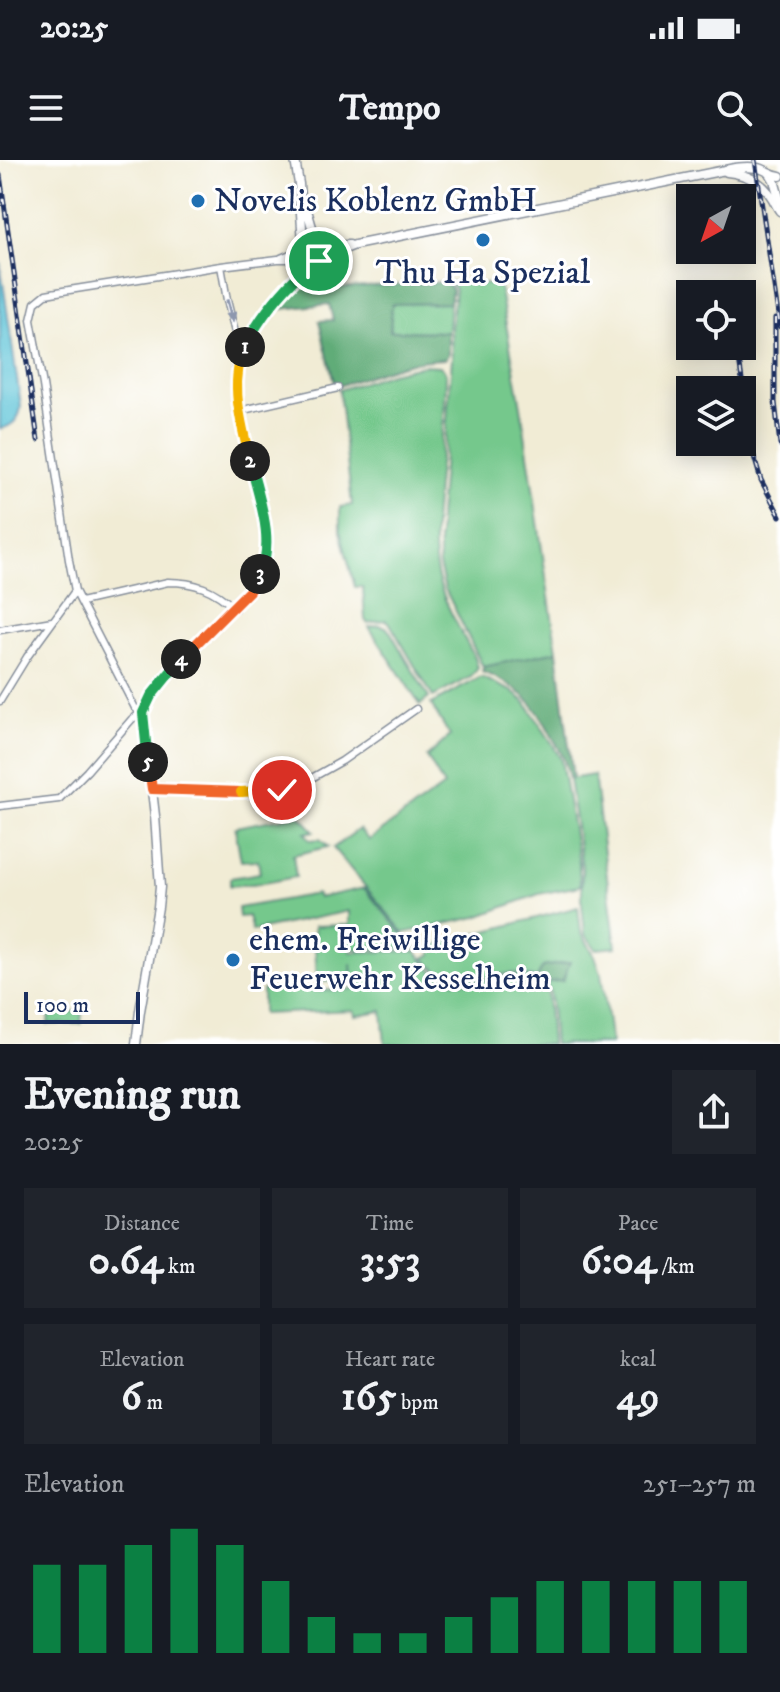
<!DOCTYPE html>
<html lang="en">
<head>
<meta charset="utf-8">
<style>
	:root { --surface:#171b24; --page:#20242c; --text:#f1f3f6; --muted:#9ea1a6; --accent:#0b8043 }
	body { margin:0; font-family:"IM FELL DW Pica",serif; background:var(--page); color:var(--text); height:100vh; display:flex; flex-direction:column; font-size:30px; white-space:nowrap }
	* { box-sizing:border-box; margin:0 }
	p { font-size:26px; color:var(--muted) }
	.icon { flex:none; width:44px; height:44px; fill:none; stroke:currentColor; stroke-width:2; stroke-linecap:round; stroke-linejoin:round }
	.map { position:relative; height:884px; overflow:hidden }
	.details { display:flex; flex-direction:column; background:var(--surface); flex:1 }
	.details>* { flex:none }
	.needle { width:52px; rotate:220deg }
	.fabs { position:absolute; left:676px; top:24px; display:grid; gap:16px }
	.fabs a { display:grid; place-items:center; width:80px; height:80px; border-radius:0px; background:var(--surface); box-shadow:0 4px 20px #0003; font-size:40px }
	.scale { position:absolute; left:24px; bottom:20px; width:116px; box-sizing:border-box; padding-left:8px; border:4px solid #1b2f5e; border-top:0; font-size:22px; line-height:28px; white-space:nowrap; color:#1b2f5e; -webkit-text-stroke:6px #fff; paint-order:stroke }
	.pin { position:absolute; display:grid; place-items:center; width:68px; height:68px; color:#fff; margin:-34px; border:4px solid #fff; border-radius:50%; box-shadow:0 2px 8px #0007 }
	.km { position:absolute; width:40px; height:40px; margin:-20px; border-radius:50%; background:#222; color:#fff; font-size:22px; line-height:40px; text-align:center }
	.round { display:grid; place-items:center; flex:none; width:84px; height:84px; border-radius:0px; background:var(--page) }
	.overview { display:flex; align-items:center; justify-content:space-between; height:136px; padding:0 24px }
	h1 { font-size:44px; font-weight:800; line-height:60px }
	.stats { display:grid; grid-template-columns:repeat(3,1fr); gap:12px; height:136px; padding:8px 24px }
	.stats div { display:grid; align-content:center; border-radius:0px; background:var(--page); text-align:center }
	.stats b { font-size:40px; font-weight:800 }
	.stats small { font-size:22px; font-weight:400 }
	.stats p { font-size:22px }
	.chart { height:224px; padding:16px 24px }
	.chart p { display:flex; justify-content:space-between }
	.chart svg { width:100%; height:144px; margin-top:8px; stroke:var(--accent); stroke-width:6 }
	.status { display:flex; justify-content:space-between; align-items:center; height:56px; padding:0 40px; background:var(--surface); direction:ltr }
	.status svg { height:22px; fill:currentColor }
	header { display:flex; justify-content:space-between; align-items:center; height:104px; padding:0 24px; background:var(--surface); font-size:36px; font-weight:800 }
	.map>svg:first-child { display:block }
	.green { fill:#75c88c; stroke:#487c75; stroke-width:2 }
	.forest { fill:#60ac78; stroke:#3e6e6b; stroke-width:2 }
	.water { fill:#5bc3d7; stroke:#3b799a; stroke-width:2 }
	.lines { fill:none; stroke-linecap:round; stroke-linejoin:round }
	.street-casing { stroke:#868e9a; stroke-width:9 }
	.secondary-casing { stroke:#868e9a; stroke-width:11 }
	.street { stroke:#fff; stroke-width:6 }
	.secondary { stroke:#fff; stroke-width:8 }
	.rail-casing { stroke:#1b2f5e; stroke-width:5 }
	.rail { stroke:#fff; stroke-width:2; stroke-dasharray:6; stroke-linecap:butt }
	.oneway { fill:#8d97ae }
	.split-1-casing { stroke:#fff; stroke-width:16 }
	.split-2-casing { stroke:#fff; stroke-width:16 }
	.split-3-casing { stroke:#fff; stroke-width:16 }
	.split-4-casing { stroke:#fff; stroke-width:16 }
	.split-5-casing { stroke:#fff; stroke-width:16 }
	.split-6-casing { stroke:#fff; stroke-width:16 }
	.split-7-casing { stroke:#fff; stroke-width:16 }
	.split-1 { stroke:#22a559; stroke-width:10 }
	.split-2 { stroke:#f5b400; stroke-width:10 }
	.split-3 { stroke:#22a559; stroke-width:10 }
	.split-4 { stroke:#f0652b; stroke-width:10 }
	.split-5 { stroke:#22a559; stroke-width:10 }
	.split-6 { stroke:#f0652b; stroke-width:10 }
	.split-7 { stroke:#f5b400; stroke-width:10 }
	.poi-dot { fill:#1f6fb2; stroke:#fff; stroke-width:3 }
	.labels { text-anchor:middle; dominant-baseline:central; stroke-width:6; stroke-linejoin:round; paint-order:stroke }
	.poi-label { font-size:34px; fill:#1b2f5e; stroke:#fff; text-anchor:start }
</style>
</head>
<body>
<div class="status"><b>20:25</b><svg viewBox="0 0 49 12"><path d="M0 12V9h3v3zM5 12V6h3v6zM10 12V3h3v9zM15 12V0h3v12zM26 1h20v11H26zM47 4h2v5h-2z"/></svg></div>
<header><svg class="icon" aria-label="menu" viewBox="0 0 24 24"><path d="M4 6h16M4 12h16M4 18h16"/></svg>Tempo<svg class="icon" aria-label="search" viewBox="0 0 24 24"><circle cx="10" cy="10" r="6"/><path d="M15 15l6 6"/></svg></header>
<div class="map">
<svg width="780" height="884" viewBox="0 0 780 884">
	<rect width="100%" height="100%" fill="#fff"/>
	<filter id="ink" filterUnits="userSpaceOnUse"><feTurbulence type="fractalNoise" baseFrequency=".0125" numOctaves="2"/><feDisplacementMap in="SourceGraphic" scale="16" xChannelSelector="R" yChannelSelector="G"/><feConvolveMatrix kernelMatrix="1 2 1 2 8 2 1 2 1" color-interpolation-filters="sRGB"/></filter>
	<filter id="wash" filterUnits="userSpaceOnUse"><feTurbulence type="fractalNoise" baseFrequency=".006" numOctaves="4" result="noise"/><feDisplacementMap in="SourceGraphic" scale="32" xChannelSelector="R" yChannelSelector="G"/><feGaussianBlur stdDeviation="1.8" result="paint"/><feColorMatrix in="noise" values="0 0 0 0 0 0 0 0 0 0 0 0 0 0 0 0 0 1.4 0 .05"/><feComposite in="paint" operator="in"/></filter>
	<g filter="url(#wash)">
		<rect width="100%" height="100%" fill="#f1ecd5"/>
		<path class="green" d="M450,122L499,125L521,247L557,491L483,507L445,429L439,405V356L452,198L451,168L455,129Z
			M450,143L448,172L390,171L392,144Z
			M425,205L440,206L445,211L446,214C446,256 439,297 436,339C434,363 432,389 437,413C443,443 461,471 475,498L478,508L471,517L433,537L389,462L386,460L367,463L365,460L363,427H355L340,371V347L352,345L339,230L391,213Z
			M379,465L386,467L391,473L429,538L420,545L369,467Z
			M481,517L512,531L526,543L552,583L561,600L579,703L580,726L539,734L477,757L404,773L333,688L359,669L369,680L444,626L427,597L450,576L431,544Z
			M594,615L616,787L596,789L585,774L582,744V707L569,619Z
			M299,655L314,671L305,673L310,680L320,679L328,687L293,695L296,717L263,723L230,726V718L260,713L258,700L241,701L235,667Z
			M364,728L414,788L350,789V792L416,791C425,803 434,815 448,820C477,831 529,797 547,833L551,884H385L382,851L355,855L354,850L262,854V830L312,828L313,831L353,829L351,803V821L317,822L314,766L349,765V751L252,771L248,756L239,757L238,748L316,734L318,738Z
			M578,747L581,772L595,796L601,814L611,884H554L550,832L545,823L563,820L569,802L543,807L537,818L511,813L475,819H456L447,817L434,808L424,798L431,795L434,785Z
			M49,851L82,852L81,864H48Z"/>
		<path class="forest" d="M329,103L330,128L447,122L452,130L450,143L392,144L390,171L448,172V195L445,199C408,199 370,216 335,227L319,161L333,160L329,144L272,150C287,129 307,116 329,103Z
			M557,491L573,618L569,619C567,603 561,591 553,578C536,544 519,525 482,512L483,507Z
			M570,802L563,820L545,823L537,818L543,807Z"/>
		<path class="water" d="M0,102L21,246C20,259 13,266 0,269Z"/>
	</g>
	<g filter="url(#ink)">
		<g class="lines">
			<defs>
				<path id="street" d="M281,98L300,90
					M221,106L227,140L240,193
					M239,251L338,228
					M81,442L168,422C195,422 214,429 234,448
					M0,470L52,461
					M0,541L27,497L75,431
					M152,629L259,632L289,629L301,624L342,601L416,549
					M0,646L59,639L87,611L132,559L143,553L135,548L75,431L69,400L43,225L31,160L35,143L46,134L63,131L221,106L278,99H302"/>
				<path id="secondary" d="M295,0L299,24L303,83
					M727,12C746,14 763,22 773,39C775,43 777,47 780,51
					M771,15L774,20L780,41
					M305,43L316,81
					M307,81C297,87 298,98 309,103
					M316,81L322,86L349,85
					M309,103C319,102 343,89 355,85L735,8C744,7 753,6 762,9C769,12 772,15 780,16
					M136,884L140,851L158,747L160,727L155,656L143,553L151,536L173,508L193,486L234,448L258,419L264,405L267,390L266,372C260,346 255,320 249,294C242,263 230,228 240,196C252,163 281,132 306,108L309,103"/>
			</defs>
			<use href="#street" class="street-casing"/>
			<use href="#secondary" class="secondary-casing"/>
			<use href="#street" class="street"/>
			<use href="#secondary" class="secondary"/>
			<defs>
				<path id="rail" d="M755,0L780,167
					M0,15L38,280
					M775,158V242L780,285
					M737,186L753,293L761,320L780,356"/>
			</defs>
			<use href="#rail" class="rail-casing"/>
			<use href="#rail" class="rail"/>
		</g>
		<defs><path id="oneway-solid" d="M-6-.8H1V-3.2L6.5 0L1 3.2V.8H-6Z" transform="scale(2)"/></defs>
		<use class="oneway" href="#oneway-solid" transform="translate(230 151) rotate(75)"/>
	</g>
	<g class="lines" filter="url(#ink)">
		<defs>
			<path id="split-1" d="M245,187C260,156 281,131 306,108L309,103L319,101"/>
			<path id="split-2" d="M245,187C228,223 242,264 250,301"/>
			<path id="split-3" d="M250,301C258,337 276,379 260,414"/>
			<path id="split-4" d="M181,499L249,431L260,414"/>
			<path id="split-5" d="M148,602L143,553L151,536L181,499"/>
			<path id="split-6" d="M148,602L152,629L241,632"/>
			<path id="split-7" d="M241,632L282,630"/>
		</defs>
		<use href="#split-1" class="split-1-casing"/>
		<use href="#split-2" class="split-2-casing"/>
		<use href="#split-3" class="split-3-casing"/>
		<use href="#split-4" class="split-4-casing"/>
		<use href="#split-5" class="split-5-casing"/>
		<use href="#split-6" class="split-6-casing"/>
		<use href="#split-7" class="split-7-casing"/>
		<use href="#split-1" class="split-1"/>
		<use href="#split-2" class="split-2"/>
		<use href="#split-3" class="split-3"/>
		<use href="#split-4" class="split-4"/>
		<use href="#split-5" class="split-5"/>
		<use href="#split-6" class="split-6"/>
		<use href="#split-7" class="split-7"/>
	</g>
	<g class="poi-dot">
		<circle cx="198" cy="41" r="8"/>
		<circle cx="483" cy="80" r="8"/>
		<circle cx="233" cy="800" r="8"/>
	</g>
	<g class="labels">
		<g class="poi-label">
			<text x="214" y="41">Novelis Koblenz GmbH</text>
			<text x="483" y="113" text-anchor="middle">Thu Ha Spezial</text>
			<text x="249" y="780">ehem. Freiwillige<tspan x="249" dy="39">Feuerwehr Kesselheim</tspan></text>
		</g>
	</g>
</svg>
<div class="fabs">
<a><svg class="needle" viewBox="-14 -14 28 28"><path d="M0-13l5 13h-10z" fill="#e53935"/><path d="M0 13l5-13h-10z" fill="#9ea1a6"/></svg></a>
<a><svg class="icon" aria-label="locate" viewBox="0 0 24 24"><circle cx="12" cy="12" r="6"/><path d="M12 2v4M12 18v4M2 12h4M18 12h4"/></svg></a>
<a><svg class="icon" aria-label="layers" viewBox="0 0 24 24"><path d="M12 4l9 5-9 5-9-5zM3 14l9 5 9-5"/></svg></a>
</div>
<div class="scale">100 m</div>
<div class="pin" style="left:319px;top:101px;background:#1e9e55"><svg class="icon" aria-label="arrive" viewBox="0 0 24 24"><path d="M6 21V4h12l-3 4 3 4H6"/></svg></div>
<div class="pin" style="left:282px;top:630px;background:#d93025"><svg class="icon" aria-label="check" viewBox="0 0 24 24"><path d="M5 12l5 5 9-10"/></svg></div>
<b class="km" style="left:245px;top:187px">1</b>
<b class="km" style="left:250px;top:301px">2</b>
<b class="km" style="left:260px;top:414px">3</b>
<b class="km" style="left:181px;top:499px">4</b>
<b class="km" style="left:148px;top:602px">5</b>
</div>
<section class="details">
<div class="overview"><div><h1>Evening run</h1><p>20:25</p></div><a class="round"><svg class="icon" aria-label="share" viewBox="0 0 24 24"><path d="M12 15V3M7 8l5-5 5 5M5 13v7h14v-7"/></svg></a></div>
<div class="stats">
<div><p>Distance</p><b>0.64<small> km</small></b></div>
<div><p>Time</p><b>3:53</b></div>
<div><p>Pace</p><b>6:04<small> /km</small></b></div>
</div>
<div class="stats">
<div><p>Elevation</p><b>6<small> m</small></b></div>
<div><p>Heart rate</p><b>165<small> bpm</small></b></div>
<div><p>kcal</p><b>49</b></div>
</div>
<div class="chart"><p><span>Elevation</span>251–257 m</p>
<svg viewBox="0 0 160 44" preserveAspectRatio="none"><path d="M5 44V17M15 44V17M25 44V11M35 44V6M45 44V11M55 44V22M65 44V33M75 44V38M85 44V38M95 44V33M105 44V27M115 44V22M125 44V22M135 44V22M145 44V22M155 44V22"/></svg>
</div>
</section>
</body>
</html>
